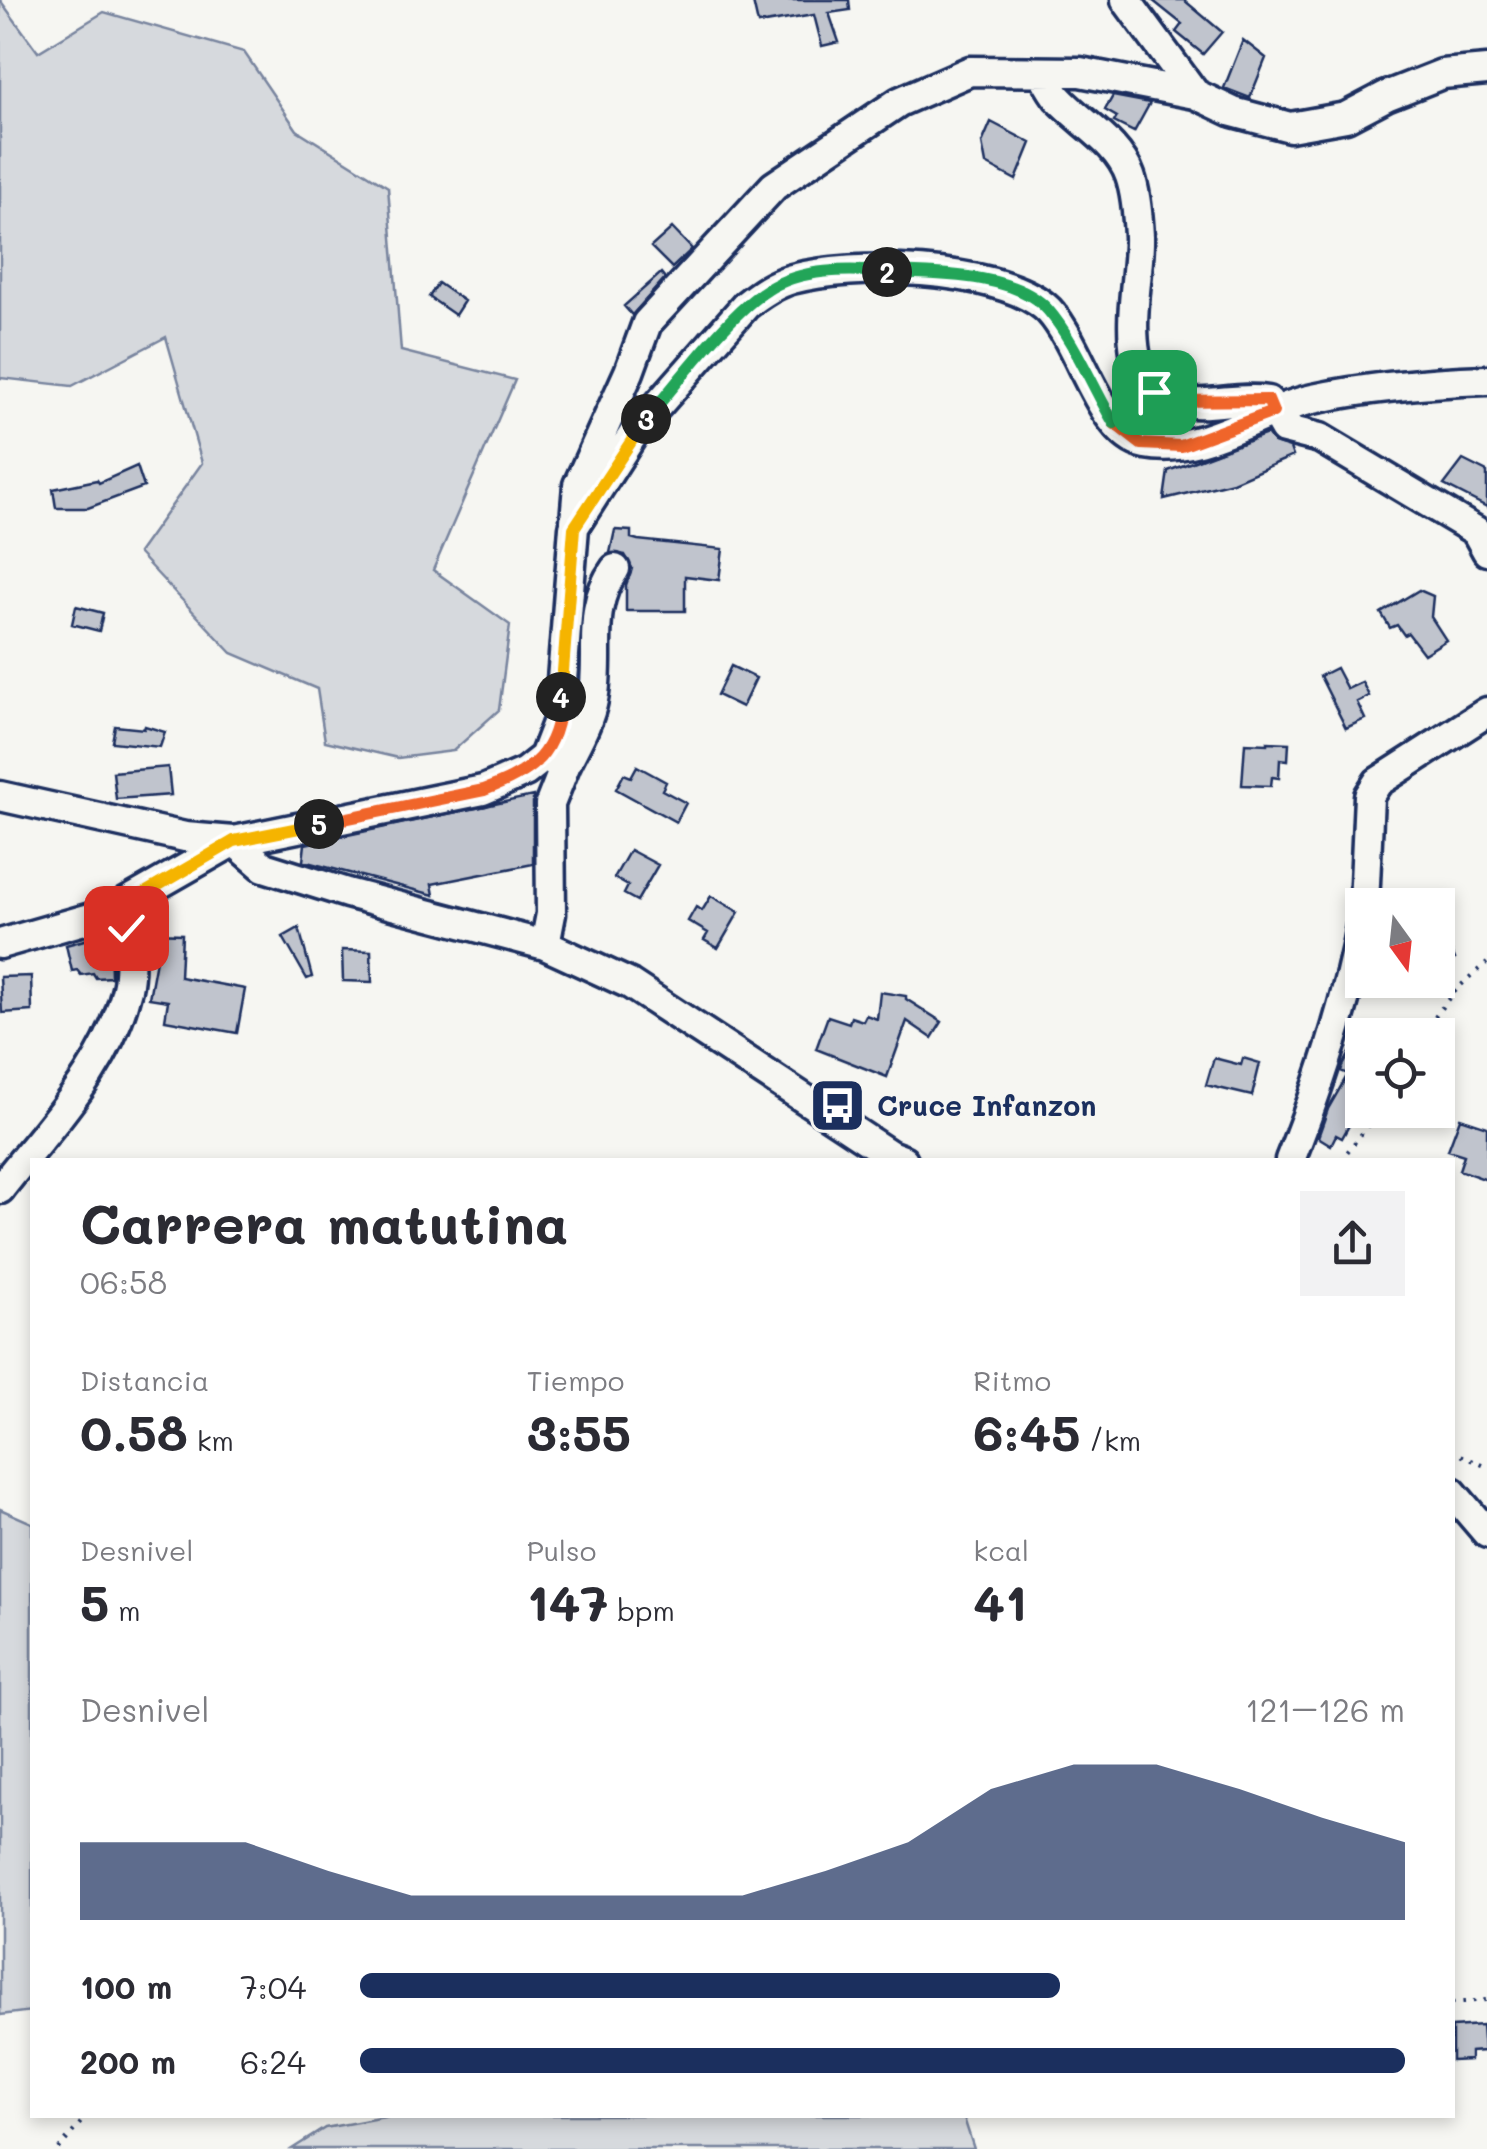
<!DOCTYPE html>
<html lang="es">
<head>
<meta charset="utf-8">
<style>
	:root { --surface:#fff; --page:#f2f2f3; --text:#2b2b33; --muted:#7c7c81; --accent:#1b2f5e }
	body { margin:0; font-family:Mali,sans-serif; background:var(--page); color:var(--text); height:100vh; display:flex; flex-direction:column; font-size:38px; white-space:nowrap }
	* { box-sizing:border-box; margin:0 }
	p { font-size:32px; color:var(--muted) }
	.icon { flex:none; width:55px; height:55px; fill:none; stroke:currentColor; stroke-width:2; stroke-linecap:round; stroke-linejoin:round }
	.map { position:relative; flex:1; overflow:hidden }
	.side { position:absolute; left:30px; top:1158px; width:1425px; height:960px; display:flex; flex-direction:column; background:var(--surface); border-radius:0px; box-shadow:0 5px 15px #0003 }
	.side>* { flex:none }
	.needle { width:65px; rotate:165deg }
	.tools { position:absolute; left:1345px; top:888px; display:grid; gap:20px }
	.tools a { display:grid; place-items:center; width:110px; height:110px; border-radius:0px; background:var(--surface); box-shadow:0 5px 15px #0003; font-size:50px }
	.pin { position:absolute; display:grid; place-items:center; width:85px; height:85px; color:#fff; margin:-42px; border-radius:20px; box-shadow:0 5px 15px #0006 }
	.km { position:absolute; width:50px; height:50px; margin:-25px; border-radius:50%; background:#222; color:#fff; font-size:28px; line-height:50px; text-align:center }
	.round { display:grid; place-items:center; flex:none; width:105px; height:105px; border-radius:0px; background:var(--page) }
	.summary { display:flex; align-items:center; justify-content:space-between; height:170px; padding:0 50px }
	h1 { font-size:55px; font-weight:700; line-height:75px }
	.stats { display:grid; grid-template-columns:repeat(3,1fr); gap:15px; height:170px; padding:10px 50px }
	.stats div { display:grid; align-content:center }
	.stats b { font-size:50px; font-weight:700 }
	.stats small { font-size:28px; font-weight:400 }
	.stats p { font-size:28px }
	.chart { height:280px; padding:20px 50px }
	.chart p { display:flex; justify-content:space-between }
	.chart svg { width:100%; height:180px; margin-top:10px; fill:var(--accent); opacity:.7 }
	ul { padding:0 50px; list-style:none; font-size:32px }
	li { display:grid; grid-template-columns:160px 120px 1fr; align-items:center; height:75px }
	li i { height:25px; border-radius:12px; background:var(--accent) }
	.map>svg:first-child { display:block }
	.green { fill:#d6d9dd; stroke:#78849e; stroke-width:2.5 }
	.building { fill:#c0c4cd; stroke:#1b2f5e; stroke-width:2.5 }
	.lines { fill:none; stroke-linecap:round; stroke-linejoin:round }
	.minor-casing { stroke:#1b2f5e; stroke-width:35 }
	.path { stroke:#1b2f5e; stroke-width:4; stroke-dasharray:2.5 8; stroke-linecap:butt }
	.minor { stroke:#f6f6f2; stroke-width:28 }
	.split-1-casing { stroke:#fff; stroke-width:20 }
	.split-2-casing { stroke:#fff; stroke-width:20 }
	.split-3-casing { stroke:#fff; stroke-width:20 }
	.split-4-casing { stroke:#fff; stroke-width:20 }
	.split-5-casing { stroke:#fff; stroke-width:20 }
	.split-6-casing { stroke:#fff; stroke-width:20 }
	.split-1 { stroke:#f0652b; stroke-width:12 }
	.split-2 { stroke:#22a559; stroke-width:12 }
	.split-3 { stroke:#22a559; stroke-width:12 }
	.split-4 { stroke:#f5b400; stroke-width:12 }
	.split-5 { stroke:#f0652b; stroke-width:12 }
	.split-6 { stroke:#f5b400; stroke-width:12 }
	.labels { text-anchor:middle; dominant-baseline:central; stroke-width:8; stroke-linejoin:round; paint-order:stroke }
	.poi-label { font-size:28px; font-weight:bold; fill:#1b2f5e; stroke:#f6f6f2; text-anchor:start }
</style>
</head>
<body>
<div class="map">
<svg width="1487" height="2149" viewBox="0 0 1487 2149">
	<rect width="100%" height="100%" fill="#f6f6f2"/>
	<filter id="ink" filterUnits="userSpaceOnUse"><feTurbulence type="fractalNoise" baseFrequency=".01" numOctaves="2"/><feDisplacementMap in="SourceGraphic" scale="20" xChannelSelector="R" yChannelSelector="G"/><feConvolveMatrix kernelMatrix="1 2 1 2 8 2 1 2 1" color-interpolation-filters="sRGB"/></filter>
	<g filter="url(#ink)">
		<path class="green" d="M0,0L38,52L104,12L244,52L297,130L388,187L401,351L515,380L433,570L510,625L499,710L453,751L398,758L325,741L317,689L232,653L138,553L202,463L166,337L72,386L0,378Z
			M0,1509L32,1523V2011L0,2015Z
			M395,2115H963L974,2149H292L325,2128Z"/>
		<path class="building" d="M765,0H849L850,10L829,13L839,42L822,46L814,15L758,24L753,2Z
			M1152,0H1184L1222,32L1203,54L1176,32L1182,24Z
			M1243,40L1266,58L1250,98L1224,88Z
			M1113,96L1150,103L1134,132L1114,122L1117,117L1105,110Z
			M991,122L1031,143L1016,180L986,164L982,143Z
			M672,228L692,249L672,268L651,247Z
			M661,273L665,278L632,315L624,306Z
			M438,283L464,301L455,315L429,297Z
			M1267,434L1274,443L1290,448L1293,456L1233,482L1164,499L1168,471Z
			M1463,460L1487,472V507L1444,485Z
			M137,466L144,487L88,508H56L53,489L97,480L99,483Z
			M615,530L631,531V538L638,540L723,549L719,580L685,576V611H626V585L632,568L625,555L610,553Z
			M1419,590L1433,596L1431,617L1446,640L1424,654L1408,633L1404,635L1397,625L1390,628L1381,613Z
			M76,606L103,613L99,631L72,624Z
			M731,666L756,678L742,707L717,695Z
			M1336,668L1347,689L1362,682L1369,696L1357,702L1365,719L1346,728L1320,676Z
			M115,726L144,729L145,726L165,732L160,747L112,742Z
			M1267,742L1289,743L1288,760L1280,759L1279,778L1272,777L1271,786L1242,785L1245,743L1267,744Z
			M637,766L666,782L662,790L686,803L676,822L616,789L624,774L631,777Z
			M168,767L171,795L116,799L113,772Z
			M533,796V864L432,884L434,895L303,861L305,844Z
			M630,850L658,865L637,901L624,894L628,886L614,878Z
			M711,896L739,912L718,948L704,940L708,933L688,921L696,907L702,911Z
			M1438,917L1455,959L1438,966Z
			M299,928L312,977L307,979L283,937Z
			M110,933L111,977L96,978L93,973L81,975L77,970L72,971L66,945Z
			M155,933L182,934L180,977L245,989L237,1033L165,1020L168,1001L149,998L156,960Z
			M342,950L371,951L372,982L343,981Z
			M31,976L32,1011L2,1013L0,977Z
			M880,992L906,996V999L942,1022L932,1038L907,1021L887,1077L816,1049L828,1016L849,1023L851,1017L863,1021L866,1015L877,1019Z
			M1362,1030V1102L1342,1138L1336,1135L1331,1145L1318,1137L1328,1109L1348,1074L1341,1071L1342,1068Z
			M1214,1058L1241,1065L1243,1058L1260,1063L1252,1096L1206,1085Z
			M1460,1118L1487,1127V1180L1459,1170L1464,1155L1448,1150Z
			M1482,2025L1484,2051L1470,2052V2060L1452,2061V2027Z"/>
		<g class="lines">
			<defs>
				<path id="minor" d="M1126,0L1195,94
					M1042,72C1047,81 1052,91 1058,98C1082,124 1118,142 1130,176C1136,193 1138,218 1139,236C1141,283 1109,385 1176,401C1207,408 1238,396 1268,401L1284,429L1320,438L1476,531L1487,551
					M575,521L578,485L629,372L647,323L774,186L899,102L970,71L1080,72L1195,94L1233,112L1290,127L1346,117L1386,96L1442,74L1487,70
					M565,766C575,745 589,722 593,700C602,654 585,610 615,569
					M0,796L185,837L234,841L483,790L525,772L544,757L559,718L574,527L636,430L746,305C760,294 774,284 792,279C852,262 994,266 1044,306C1078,333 1099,436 1145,444C1204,455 1257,411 1313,399C1369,387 1429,382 1487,380
					M234,841L264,867L347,893L545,945L630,984L890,1155L903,1160
					M1364,905L1369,796L1378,782L1487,712
					M0,944L108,913L234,841
					M545,945L551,914L550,804L565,766L551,760
					M1290,1160C1321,1082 1347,1004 1362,921
					M0,1189C48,1127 109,1067 127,989C133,963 126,931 126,904
					M1452,1492L1487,1533"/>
			</defs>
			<use href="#minor" class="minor-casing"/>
			<path class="path" d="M1424,1035C1440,1006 1460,983 1487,963
				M1341,1160L1380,1110
				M1452,1451L1487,1467
				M1452,2003L1487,2000
				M59,2149L87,2115"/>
			<use href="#minor" class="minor"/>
		</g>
	</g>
	<g class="lines" filter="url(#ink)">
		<defs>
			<path id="split-1" d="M1114,423L1141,444L1181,446L1273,412L1268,400L1176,401L1154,392"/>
			<path id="split-2" d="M887,272C933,274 1015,272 1048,310C1074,340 1093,388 1114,423"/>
			<path id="split-3" d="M646,419C678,383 729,313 767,290C801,268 848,269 887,272"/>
			<path id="split-4" d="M561,697L574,528L646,419"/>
			<path id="split-5" d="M319,824L484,790C534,772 557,753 561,697"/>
			<path id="split-6" d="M126,928V904L234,841L319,824"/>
		</defs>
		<use href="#split-1" class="split-1-casing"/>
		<use href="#split-2" class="split-2-casing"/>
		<use href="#split-3" class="split-3-casing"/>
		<use href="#split-4" class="split-4-casing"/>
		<use href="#split-5" class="split-5-casing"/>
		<use href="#split-6" class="split-6-casing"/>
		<use href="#split-1" class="split-1"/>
		<use href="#split-2" class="split-2"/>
		<use href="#split-3" class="split-3"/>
		<use href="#split-4" class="split-4"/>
		<use href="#split-5" class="split-5"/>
		<use href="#split-6" class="split-6"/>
	</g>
	<defs>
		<symbol id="bus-square" viewBox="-11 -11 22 22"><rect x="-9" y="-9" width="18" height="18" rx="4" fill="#1b2f5e" stroke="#f6f6f2"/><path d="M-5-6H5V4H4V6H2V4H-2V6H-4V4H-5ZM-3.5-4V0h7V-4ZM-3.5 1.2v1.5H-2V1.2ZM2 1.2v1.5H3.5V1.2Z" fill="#fff"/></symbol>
	</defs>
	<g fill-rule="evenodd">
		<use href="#bus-square" x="806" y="1074" width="63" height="63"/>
	</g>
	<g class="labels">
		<g class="poi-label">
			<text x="877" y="1105">Cruce Infanzon</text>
		</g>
	</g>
</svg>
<div class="tools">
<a><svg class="needle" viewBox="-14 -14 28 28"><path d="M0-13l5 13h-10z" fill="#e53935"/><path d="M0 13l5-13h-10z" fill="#7c7c81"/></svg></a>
<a><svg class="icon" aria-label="locate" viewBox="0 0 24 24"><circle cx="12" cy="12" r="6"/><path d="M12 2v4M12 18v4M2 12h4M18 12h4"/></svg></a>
</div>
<div class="pin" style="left:1154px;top:392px;background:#1e9e55"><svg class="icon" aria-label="arrive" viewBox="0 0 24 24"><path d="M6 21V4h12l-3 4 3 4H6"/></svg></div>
<div class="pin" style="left:126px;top:928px;background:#d93025"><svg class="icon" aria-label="check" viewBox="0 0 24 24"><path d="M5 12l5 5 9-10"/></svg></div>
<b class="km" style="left:887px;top:272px">2</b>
<b class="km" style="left:646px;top:419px">3</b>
<b class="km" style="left:561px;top:697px">4</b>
<b class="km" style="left:319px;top:824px">5</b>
<section class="side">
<div class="summary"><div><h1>Carrera matutina</h1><p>06:58</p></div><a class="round"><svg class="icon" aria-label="share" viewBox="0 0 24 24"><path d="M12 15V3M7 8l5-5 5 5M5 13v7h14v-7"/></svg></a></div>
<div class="stats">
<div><p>Distancia</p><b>0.58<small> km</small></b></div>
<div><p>Tiempo</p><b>3:55</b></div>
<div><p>Ritmo</p><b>6:45<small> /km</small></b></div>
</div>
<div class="stats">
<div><p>Desnivel</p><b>5<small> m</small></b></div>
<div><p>Pulso</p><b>147<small> bpm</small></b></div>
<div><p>kcal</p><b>41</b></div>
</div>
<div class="chart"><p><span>Desnivel</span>121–126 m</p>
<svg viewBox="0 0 160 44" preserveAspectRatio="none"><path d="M0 44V25L10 25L20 25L30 32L40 38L50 38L60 38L70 38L80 38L90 32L100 25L110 12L120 6L130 6L140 12L150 19L160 25V44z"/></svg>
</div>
<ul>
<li><b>100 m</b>7:04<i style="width:67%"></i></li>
<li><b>200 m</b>6:24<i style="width:100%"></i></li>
</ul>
</section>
</div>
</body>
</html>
